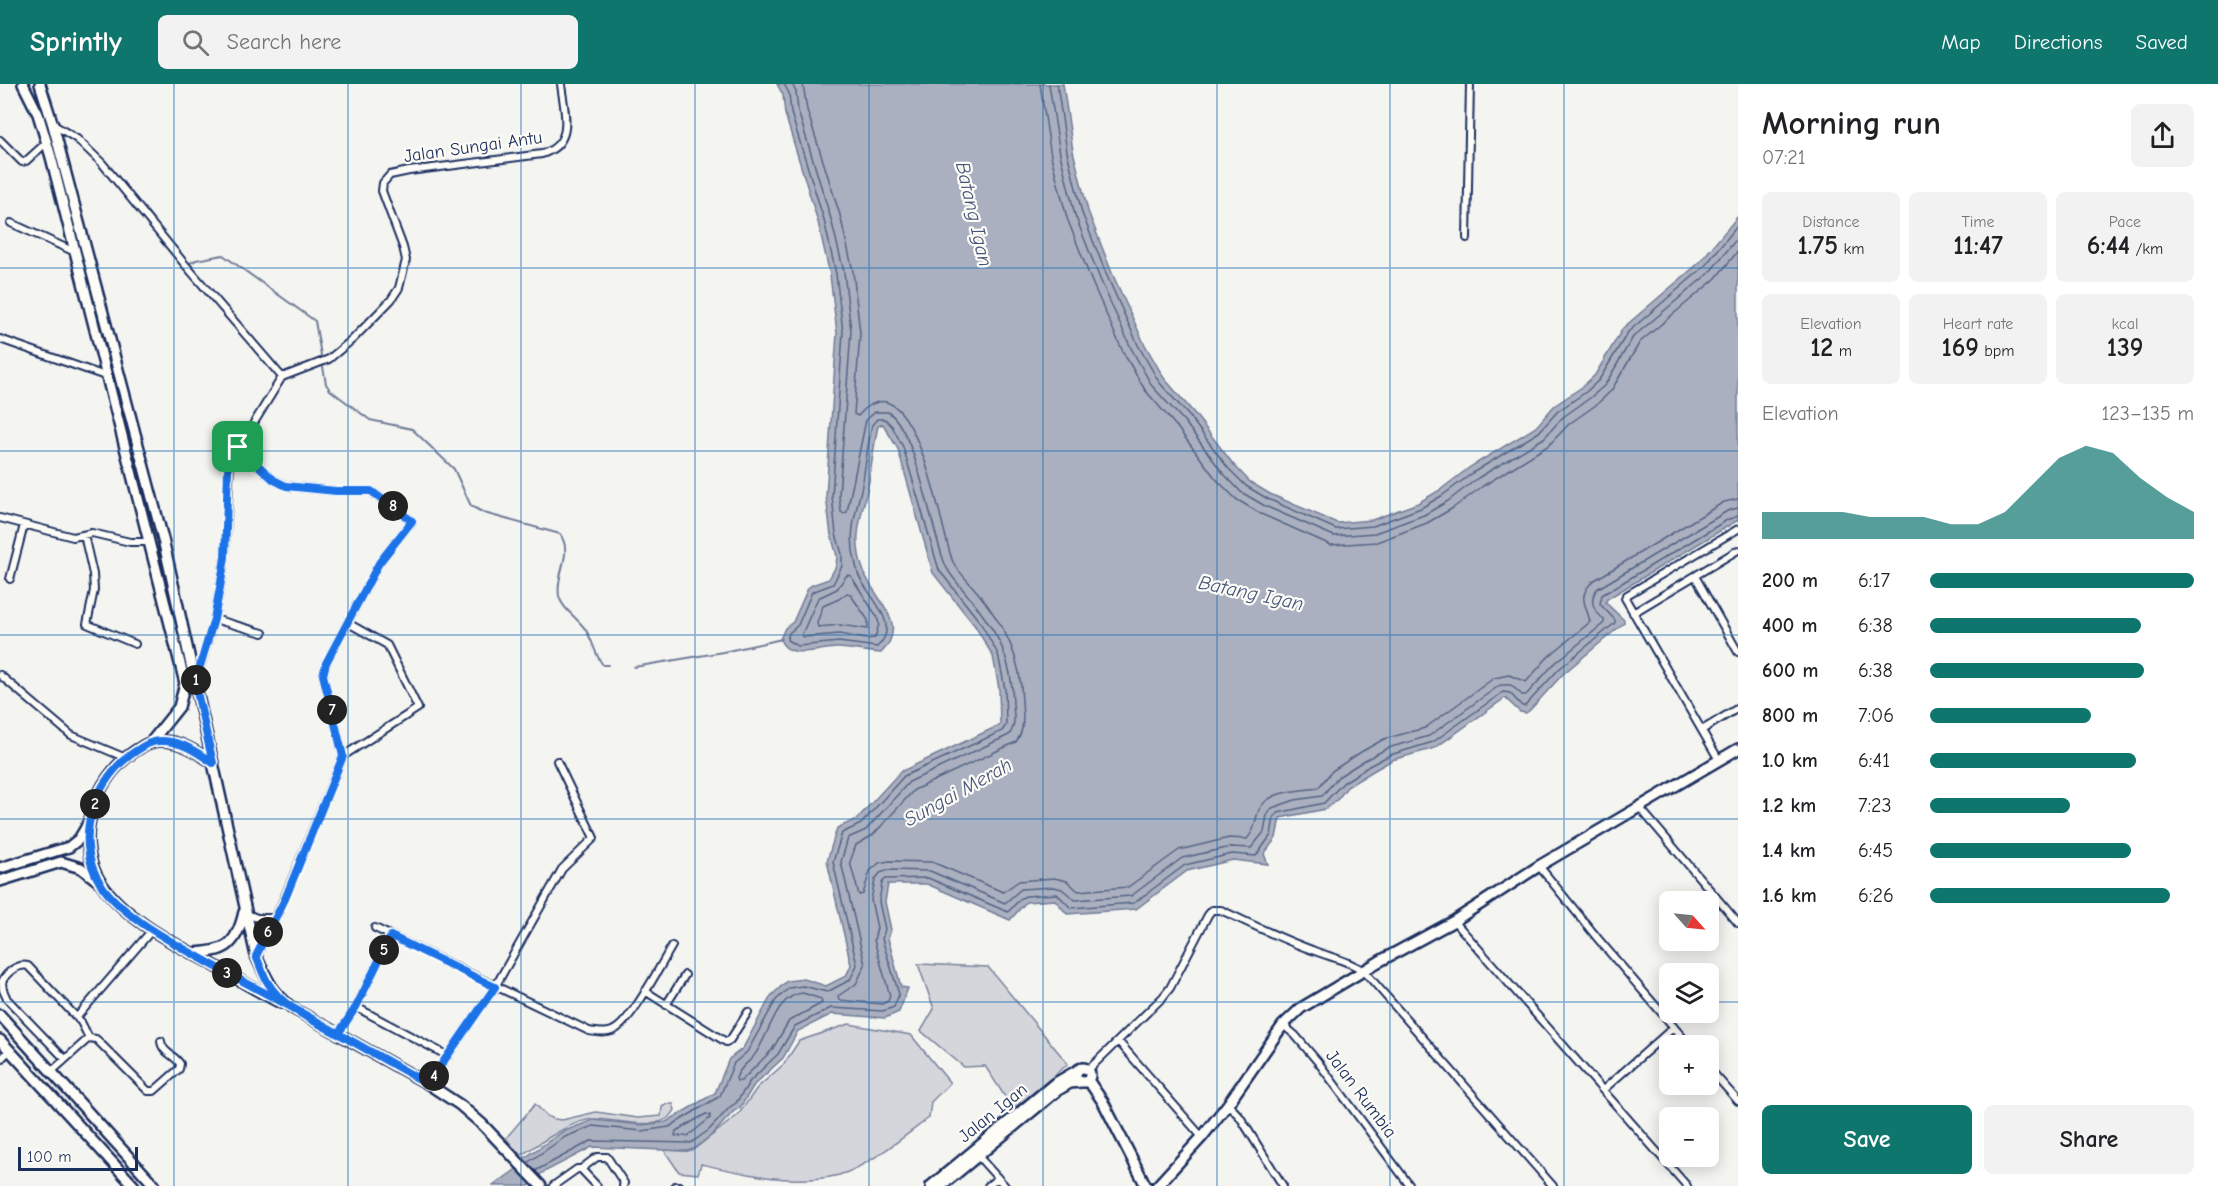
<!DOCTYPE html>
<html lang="en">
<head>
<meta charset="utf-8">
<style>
	:root { --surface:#fff; --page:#f2f2f2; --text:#202124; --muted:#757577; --accent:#0f766e }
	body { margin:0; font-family:"Comic Neue",sans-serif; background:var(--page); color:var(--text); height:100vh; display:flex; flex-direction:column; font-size:22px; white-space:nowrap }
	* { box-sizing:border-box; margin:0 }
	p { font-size:20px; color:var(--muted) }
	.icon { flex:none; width:33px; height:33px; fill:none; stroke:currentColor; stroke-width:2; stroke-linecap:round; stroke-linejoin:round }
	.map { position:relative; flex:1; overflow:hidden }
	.side { display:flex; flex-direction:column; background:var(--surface); width:480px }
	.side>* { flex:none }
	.needle { width:39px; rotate:117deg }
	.buttons { position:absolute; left:1659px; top:807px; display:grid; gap:12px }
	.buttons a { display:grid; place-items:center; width:60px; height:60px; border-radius:9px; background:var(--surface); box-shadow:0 3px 15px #0003; font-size:30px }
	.scale { position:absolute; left:18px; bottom:15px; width:120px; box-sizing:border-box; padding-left:6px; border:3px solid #1b2f5e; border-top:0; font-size:16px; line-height:21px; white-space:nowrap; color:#1b2f5e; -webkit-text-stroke:4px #fdfcf7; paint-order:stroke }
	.pin { position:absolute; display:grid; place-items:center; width:51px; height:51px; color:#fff; margin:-26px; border-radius:12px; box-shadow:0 3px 9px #0006 }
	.km { position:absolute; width:30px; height:30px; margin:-15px; border-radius:50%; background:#222; color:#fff; font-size:16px; line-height:30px; text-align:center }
	.round { display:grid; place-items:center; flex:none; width:63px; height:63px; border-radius:9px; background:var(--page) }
	.overview { display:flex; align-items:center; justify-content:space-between; height:102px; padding:0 24px }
	h1 { font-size:33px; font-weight:600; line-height:45px }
	.stats { display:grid; grid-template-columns:repeat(3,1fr); gap:9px; height:102px; padding:6px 24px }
	.stats div { display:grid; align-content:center; border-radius:9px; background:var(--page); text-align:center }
	.stats b { font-size:26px; font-weight:600 }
	.stats small { font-size:16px; font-weight:400 }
	.stats p { font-size:16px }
	.chart { height:168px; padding:12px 24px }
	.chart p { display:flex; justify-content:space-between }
	.chart svg { width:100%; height:108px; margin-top:6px; fill:var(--accent); opacity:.7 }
	.button { display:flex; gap:12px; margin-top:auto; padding:12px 24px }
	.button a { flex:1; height:69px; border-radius:9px; background:var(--accent); color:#fff; font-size:24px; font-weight:600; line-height:69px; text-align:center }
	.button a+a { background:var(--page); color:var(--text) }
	ul { padding:0 24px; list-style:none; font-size:20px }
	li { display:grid; grid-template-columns:96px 72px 1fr; align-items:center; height:45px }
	li i { height:15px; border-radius:8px; background:var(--accent) }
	header { display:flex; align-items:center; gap:36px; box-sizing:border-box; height:84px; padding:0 30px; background:var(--accent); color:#fff }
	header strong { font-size:28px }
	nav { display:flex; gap:33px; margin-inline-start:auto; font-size:21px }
	.search { width:420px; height:54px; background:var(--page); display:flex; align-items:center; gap:15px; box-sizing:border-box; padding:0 21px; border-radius:9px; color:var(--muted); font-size:22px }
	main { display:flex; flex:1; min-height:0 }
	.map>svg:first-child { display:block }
	.green { fill:#d4d6db; stroke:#78829c; stroke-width:1.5 }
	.water { fill:#aab0bf; stroke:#717c98; stroke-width:1.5 }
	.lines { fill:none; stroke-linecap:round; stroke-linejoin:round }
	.shore { stroke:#546385; stroke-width:1.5 }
	.stream { stroke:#717c98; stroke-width:2 }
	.street-casing { stroke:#1b2f5e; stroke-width:10 }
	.secondary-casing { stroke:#1b2f5e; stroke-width:14 }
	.street { stroke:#fdfcf7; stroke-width:6 }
	.secondary { stroke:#fdfcf7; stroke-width:9 }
	.route-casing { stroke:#fff; stroke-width:12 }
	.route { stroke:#1a73e8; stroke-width:8 }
	.grid { fill:none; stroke:#1f6fb2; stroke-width:1.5; stroke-opacity:0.55 }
	.labels { text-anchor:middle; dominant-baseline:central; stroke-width:4.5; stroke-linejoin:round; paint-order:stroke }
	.street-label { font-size:18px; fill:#1b2f5e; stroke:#fdfcf7 }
	.water-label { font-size:20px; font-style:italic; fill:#46567b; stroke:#fdfcf7 }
</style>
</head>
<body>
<header>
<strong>Sprintly</strong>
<div class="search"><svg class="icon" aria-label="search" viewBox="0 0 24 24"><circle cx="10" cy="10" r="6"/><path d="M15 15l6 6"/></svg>Search here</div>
<nav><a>Map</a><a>Directions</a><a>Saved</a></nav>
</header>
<main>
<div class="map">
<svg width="1738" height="1102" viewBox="0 0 1738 1102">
	<rect width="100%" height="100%" fill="#f4f4f1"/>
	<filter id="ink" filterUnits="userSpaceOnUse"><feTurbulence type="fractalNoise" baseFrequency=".0167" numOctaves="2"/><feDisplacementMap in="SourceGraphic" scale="12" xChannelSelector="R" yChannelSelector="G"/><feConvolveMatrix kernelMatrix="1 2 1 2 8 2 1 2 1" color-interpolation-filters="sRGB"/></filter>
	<g filter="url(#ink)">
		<path class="green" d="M918,880L988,883L1068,980L1013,1025L985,982L964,983L921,947L934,925Z
			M849,940L911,951L950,999L931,1018L929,1034C905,1052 867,1083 839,1091C794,1102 745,1090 701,1080L698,1090L679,1088L664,1066L687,1067L694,1065L738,1031L757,1004L784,980L799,957Z
			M535,1020L547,1032L554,1035L562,1036L596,1028L638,1034L661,1032L662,1023L667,1020H673L675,1026C663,1050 617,1035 595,1035C573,1035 539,1060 520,1072L506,1054Z"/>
		<path class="water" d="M777,0H1063L1073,67L1088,127L1112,189L1144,259L1164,294L1194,329L1233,380L1250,398L1270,410L1337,439L1372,436L1418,419L1440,406L1470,383L1536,343L1554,322L1582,303L1595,291L1623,244L1699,179L1738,132V436L1607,515L1606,519L1624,536V539L1563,590L1530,626L1526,629L1520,628L1505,614L1435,664L1392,676L1373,687L1347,703L1338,715L1326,725L1280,734L1276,754L1264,770L1268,780L1233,776L1187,787L1136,825L1067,830L1055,816L1026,818L1010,836L927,800H888L885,818L891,846L888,854L901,903L908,904L899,928L885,934L832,930L798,947L783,974L754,1001L740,1024L734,1027L713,1050L694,1065L687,1067L592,1063L542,1089L529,1102H493L515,1086L523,1075L562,1048L593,1036L642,1041L666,1038L715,1009L729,975L743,964L771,912L787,897L804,895L826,902L846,892L851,881L827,777L837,744L857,735L900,688L1000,641L999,605L993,572L975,542L933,489L898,365L883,340L878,342C874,360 872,379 869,397C863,430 850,453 864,488C874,515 911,539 881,569C866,568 851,564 837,564C820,564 787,577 780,555L785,544L793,538L808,504L812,501L829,495L836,482L837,472L831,451L826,412L837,249L830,191L818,138L785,30L783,11Z"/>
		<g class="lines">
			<path class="shore" d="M792,0L796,8L798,27L831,135L844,188L851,247L839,411L841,428L844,430L847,428L866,336L875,328H888C916,345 931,446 945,480C949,492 962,503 969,513C998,549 1012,573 1013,620C1014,631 1016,642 1009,651L909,698L866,746L848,754L841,778L865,881L856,900L838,912L839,916L882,920L888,917L890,912L874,856L877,844L871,816L875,796L880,789L889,786L930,787L1005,819L1021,805L1054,803L1062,805L1075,816L1131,812L1182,774L1231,763L1251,764L1264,748L1267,731L1272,724L1295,716L1322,712L1338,693L1365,676L1388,664L1429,652L1500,601H1511L1522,611H1526L1554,580L1604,539V536C1594,526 1588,518 1597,505L1729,426L1738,424
				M803,0L807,26L840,131L853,187L860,249L854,330L858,332C915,265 941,451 953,478C959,489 971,500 979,510C1006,545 1021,572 1022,618C1023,632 1025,646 1016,658L914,706L873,751L856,761L850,778L859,811L863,810L870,787L879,779L889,777L932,778L1003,808L1019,797L1054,794L1067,797L1078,807L1128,803L1179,766L1229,754L1247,755C1258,742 1253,737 1260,724C1270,706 1300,707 1318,704L1332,687L1361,668L1384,655L1425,644L1494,594L1509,591L1526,598L1548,573L1590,538C1587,521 1576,514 1593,497L1724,418L1738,415
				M1040,0L1051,72L1067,134L1092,198L1123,268L1145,306L1177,343L1216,395L1236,415L1261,430L1331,461L1377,458L1427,439L1453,424L1483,402L1549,361L1569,340L1596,321L1611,307L1640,258L1715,195L1738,167
				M1049,0L1060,70L1075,131L1100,195L1131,264L1152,302L1184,337L1223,389L1241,408L1265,422L1334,452L1375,449L1424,431L1448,417L1478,394L1544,354L1563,333L1590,314L1605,301L1633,253L1709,189L1738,153
				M1057,0L1067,68L1082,129L1107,192L1138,261L1159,298L1190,333L1228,384L1246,402L1268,415L1336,445L1373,442L1421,424L1443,411L1474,388L1539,348L1558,327L1586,308L1599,296L1628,248L1704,183L1738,141
				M847,491L851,492L877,533L879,540L875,554L866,555L840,550L803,553L802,550L818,514L837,505Z
				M847,509L850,510L868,536V545L840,541L818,543L817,539L823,522L839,515Z
				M803,909L821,915L822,919L789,937L772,966L741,997H737L736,994C741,982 745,982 753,973C769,955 774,911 803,909Z
				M706,1030L710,1031V1034L688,1052H675L676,1047Z
				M527,1079L565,1053L593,1042L642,1047L669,1043L720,1012L734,979L747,968L776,916L789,904L803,902L827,908L850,896L857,881L833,778L842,749L861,740L904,692L1002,647L1006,641L1005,605L998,570L980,538L939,486L903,363L892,342L885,335H877L872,341C868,359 866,377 863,396C858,424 847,447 855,477C856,481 857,486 858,490C867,512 903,540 877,563L839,558L798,562L787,556L789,549L798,541L812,508L833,500L842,482V470L836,450L832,412L843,248L836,190L824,136L791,29L789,9L784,0
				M535,1087L591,1057L691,1059L709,1046L730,1023L736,1019L750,997L778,970L795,942L831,924L883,927L894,923L899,910L882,855L885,845L879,818L882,799L885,795L928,794L1008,828L1021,814L1026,812L1057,810L1071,824L1134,819L1185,781L1232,770L1256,772L1271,751L1274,733L1278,729L1324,719L1343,699L1369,682L1390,671L1433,658L1503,608L1510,609L1522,622H1525L1559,585L1615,539V536L1600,520L1602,511L1727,436L1738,432"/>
			<path class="stream" d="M190,179L196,176L223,171L315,237L326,300L330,306L370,336L412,345L454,385L471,422L484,429L560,450C574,470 555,489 559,512C562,526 580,535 587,548C594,560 595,571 603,581H608
				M634,583L723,568L782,555"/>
			<defs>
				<path id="street" d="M54,41L77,55L102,79L183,178L282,293
					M0,56L22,78L26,77L46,59
					M11,139L75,168
					M1467,154L1470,0
					M0,255L108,293
					M238,363L274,396L287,402L336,407H371L412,437L379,479L326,579L323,591L343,672
					M0,434L73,453L92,449L130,458H150
					M84,451L93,490L94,506L87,540L135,560
					M1695,492L1738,568
					M10,495L24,441
					M1633,529L1738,466
					M214,535L263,549
					M0,591L71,651L126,674
					M196,597L214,535L221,498L225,473L230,378L282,293L329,275L353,255L391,216L399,204L406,176L403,163L382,107L383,99L390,91L409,87L542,70C576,59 564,28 561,0
					M1702,646L1738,624
					M1719,676L1625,514L1627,511L1738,445
					M1640,724L1738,839
					M1539,782L1599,856L1690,962
					M247,830L257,834H275
					M1454,837L1687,1102
					M375,844L589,947C596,948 605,950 612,947C630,941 661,880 672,862
					M257,871L284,815L343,672L418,624L387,561L348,539
					M645,907L726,958L730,956L748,928
					M666,921L685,891
					M356,923L448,972
					M77,933L152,846
					M1283,941L1295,951L1318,978L1410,1102
					M338,950L356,923L391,852
					M89,954L96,955L148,1007H154L179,985L180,980C175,971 162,969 161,957
					M1118,957L1202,1053
					M65,975L7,915L3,906L2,898C6,889 18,879 28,882L81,938L89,954
					M0,976L9,967
					M1708,983L1738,1017
					M1088,986L1163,913L1170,904L1208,831L1212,826H1221C1251,840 1281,855 1312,866C1329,873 1348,876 1364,887L1553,1102
					M51,988L89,954
					M428,1000L495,903L562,785L594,754L557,677
					M1603,1006L1674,943
					M1228,1020L1240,1033L1283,1102
					M978,1072L1005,1102
					M581,1085L597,1073H607L624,1099L623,1102
					M553,1102L577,1085H581L597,1102
					M675,1102H679
					M988,1102L998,1094"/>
				<path id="secondary" d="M23,0L38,30L51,73L185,599L179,623L151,658
					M40,0L53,41L163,455L256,872C268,897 270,905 292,924L428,1000L460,1021L483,1041L541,1102
					M213,679C197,668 180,656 160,657C150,657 143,662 135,667C95,693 72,756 101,799C125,835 173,859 210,879C234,893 257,907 281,919
					M0,784L69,763L79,755L88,740
					M0,797L61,778L81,784L98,797
					M191,869C225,868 236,863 244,828
					M0,931L155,1102
					M0,956L134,1102
					M1076 991a7 7 0 1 1 14 0a7 7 0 1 1-14 0Z
					M1088,996L1103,1018L1146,1102
					M931,1102L1054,1000L1078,986
					M941,1102L1058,1006L1070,999L1081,998
					M1157,1102L1202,1053L1228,1020L1283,941L1301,924L1380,877L1454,837L1539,782L1738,665"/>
			</defs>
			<use href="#street" class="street-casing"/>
			<use href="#secondary" class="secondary-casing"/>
			<use href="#street" class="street"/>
			<use href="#secondary" class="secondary"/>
		</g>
	</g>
	<g class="lines" filter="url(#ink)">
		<defs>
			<path id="route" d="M238,363L230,378L228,386L225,473L221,498L214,535L195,599L213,679C197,668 180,656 160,657C150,657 144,662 136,667C95,693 72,755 100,799C122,833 174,859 209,879C237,894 265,909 293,924C338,949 383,975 428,1000L495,903L391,852L356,923L338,950C313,936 283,924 268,899C263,891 260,881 256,872L285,815L343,672L323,591L326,579L379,479L412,437L371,407H336L286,402L274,396L238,363"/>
		</defs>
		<use href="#route" class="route-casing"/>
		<use href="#route" class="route"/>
	</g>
	<path class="grid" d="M174,0V1102M348,0V1102M521,0V1102M695,0V1102M869,0V1102M1043,0V1102M1217,0V1102M1390,0V1102M1564,0V1102M0,184H1738M0,367H1738M0,551H1738M0,735H1738M0,918H1670M1708,918H1738"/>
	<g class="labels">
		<g class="street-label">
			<text transform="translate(473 63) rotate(-8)">Jalan Sungai Antu</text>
			<text transform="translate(1361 1010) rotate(53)">Jalan Rumbia</text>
			<text transform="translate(993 1029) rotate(-39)">Jalan Igan</text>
		</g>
		<g class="water-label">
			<text transform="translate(974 130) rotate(77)">Batang Igan</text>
			<text transform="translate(1251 509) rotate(12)">Batang Igan</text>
			<text transform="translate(958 708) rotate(-29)">Sungai Merah</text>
		</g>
	</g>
</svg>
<div class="buttons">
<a><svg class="needle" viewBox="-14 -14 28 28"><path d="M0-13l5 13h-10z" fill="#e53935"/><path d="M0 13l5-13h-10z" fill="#757577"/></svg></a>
<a><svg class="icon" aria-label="layers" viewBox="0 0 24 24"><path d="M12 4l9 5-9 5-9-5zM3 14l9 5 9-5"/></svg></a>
<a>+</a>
<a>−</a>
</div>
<div class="scale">100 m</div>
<div class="pin" style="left:238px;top:363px;background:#1e9e55"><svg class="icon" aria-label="arrive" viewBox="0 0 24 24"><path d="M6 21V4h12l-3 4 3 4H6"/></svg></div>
<b class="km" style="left:196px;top:596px">1</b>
<b class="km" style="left:95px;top:720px">2</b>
<b class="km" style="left:227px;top:889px">3</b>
<b class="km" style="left:434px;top:992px">4</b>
<b class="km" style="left:384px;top:866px">5</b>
<b class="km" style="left:268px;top:848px">6</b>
<b class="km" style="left:332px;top:626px">7</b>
<b class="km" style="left:393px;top:422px">8</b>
</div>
<section class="side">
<div class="overview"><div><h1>Morning run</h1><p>07:21</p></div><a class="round"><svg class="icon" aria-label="share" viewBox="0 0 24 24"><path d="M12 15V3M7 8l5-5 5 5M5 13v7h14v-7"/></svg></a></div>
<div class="stats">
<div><p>Distance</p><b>1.75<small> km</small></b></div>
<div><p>Time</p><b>11:47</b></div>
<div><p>Pace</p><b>6:44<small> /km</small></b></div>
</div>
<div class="stats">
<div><p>Elevation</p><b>12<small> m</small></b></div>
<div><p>Heart rate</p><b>169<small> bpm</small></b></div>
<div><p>kcal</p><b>139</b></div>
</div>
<div class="chart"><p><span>Elevation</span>123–135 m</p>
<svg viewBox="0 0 160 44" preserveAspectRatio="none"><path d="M0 44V33L10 33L20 33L30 33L40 35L50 35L60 35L70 38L80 38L90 33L100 22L110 11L120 6L130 9L140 19L150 27L160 33V44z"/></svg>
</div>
<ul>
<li><b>200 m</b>6:17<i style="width:100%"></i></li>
<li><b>400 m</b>6:38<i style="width:80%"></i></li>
<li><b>600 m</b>6:38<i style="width:81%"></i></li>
<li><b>800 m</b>7:06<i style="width:61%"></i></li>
<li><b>1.0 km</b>6:41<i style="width:78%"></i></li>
<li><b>1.2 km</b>7:23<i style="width:53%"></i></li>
<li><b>1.4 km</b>6:45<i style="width:76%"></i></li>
<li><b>1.6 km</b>6:26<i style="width:91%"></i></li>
</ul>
<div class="button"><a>Save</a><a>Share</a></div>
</section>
</main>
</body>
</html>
